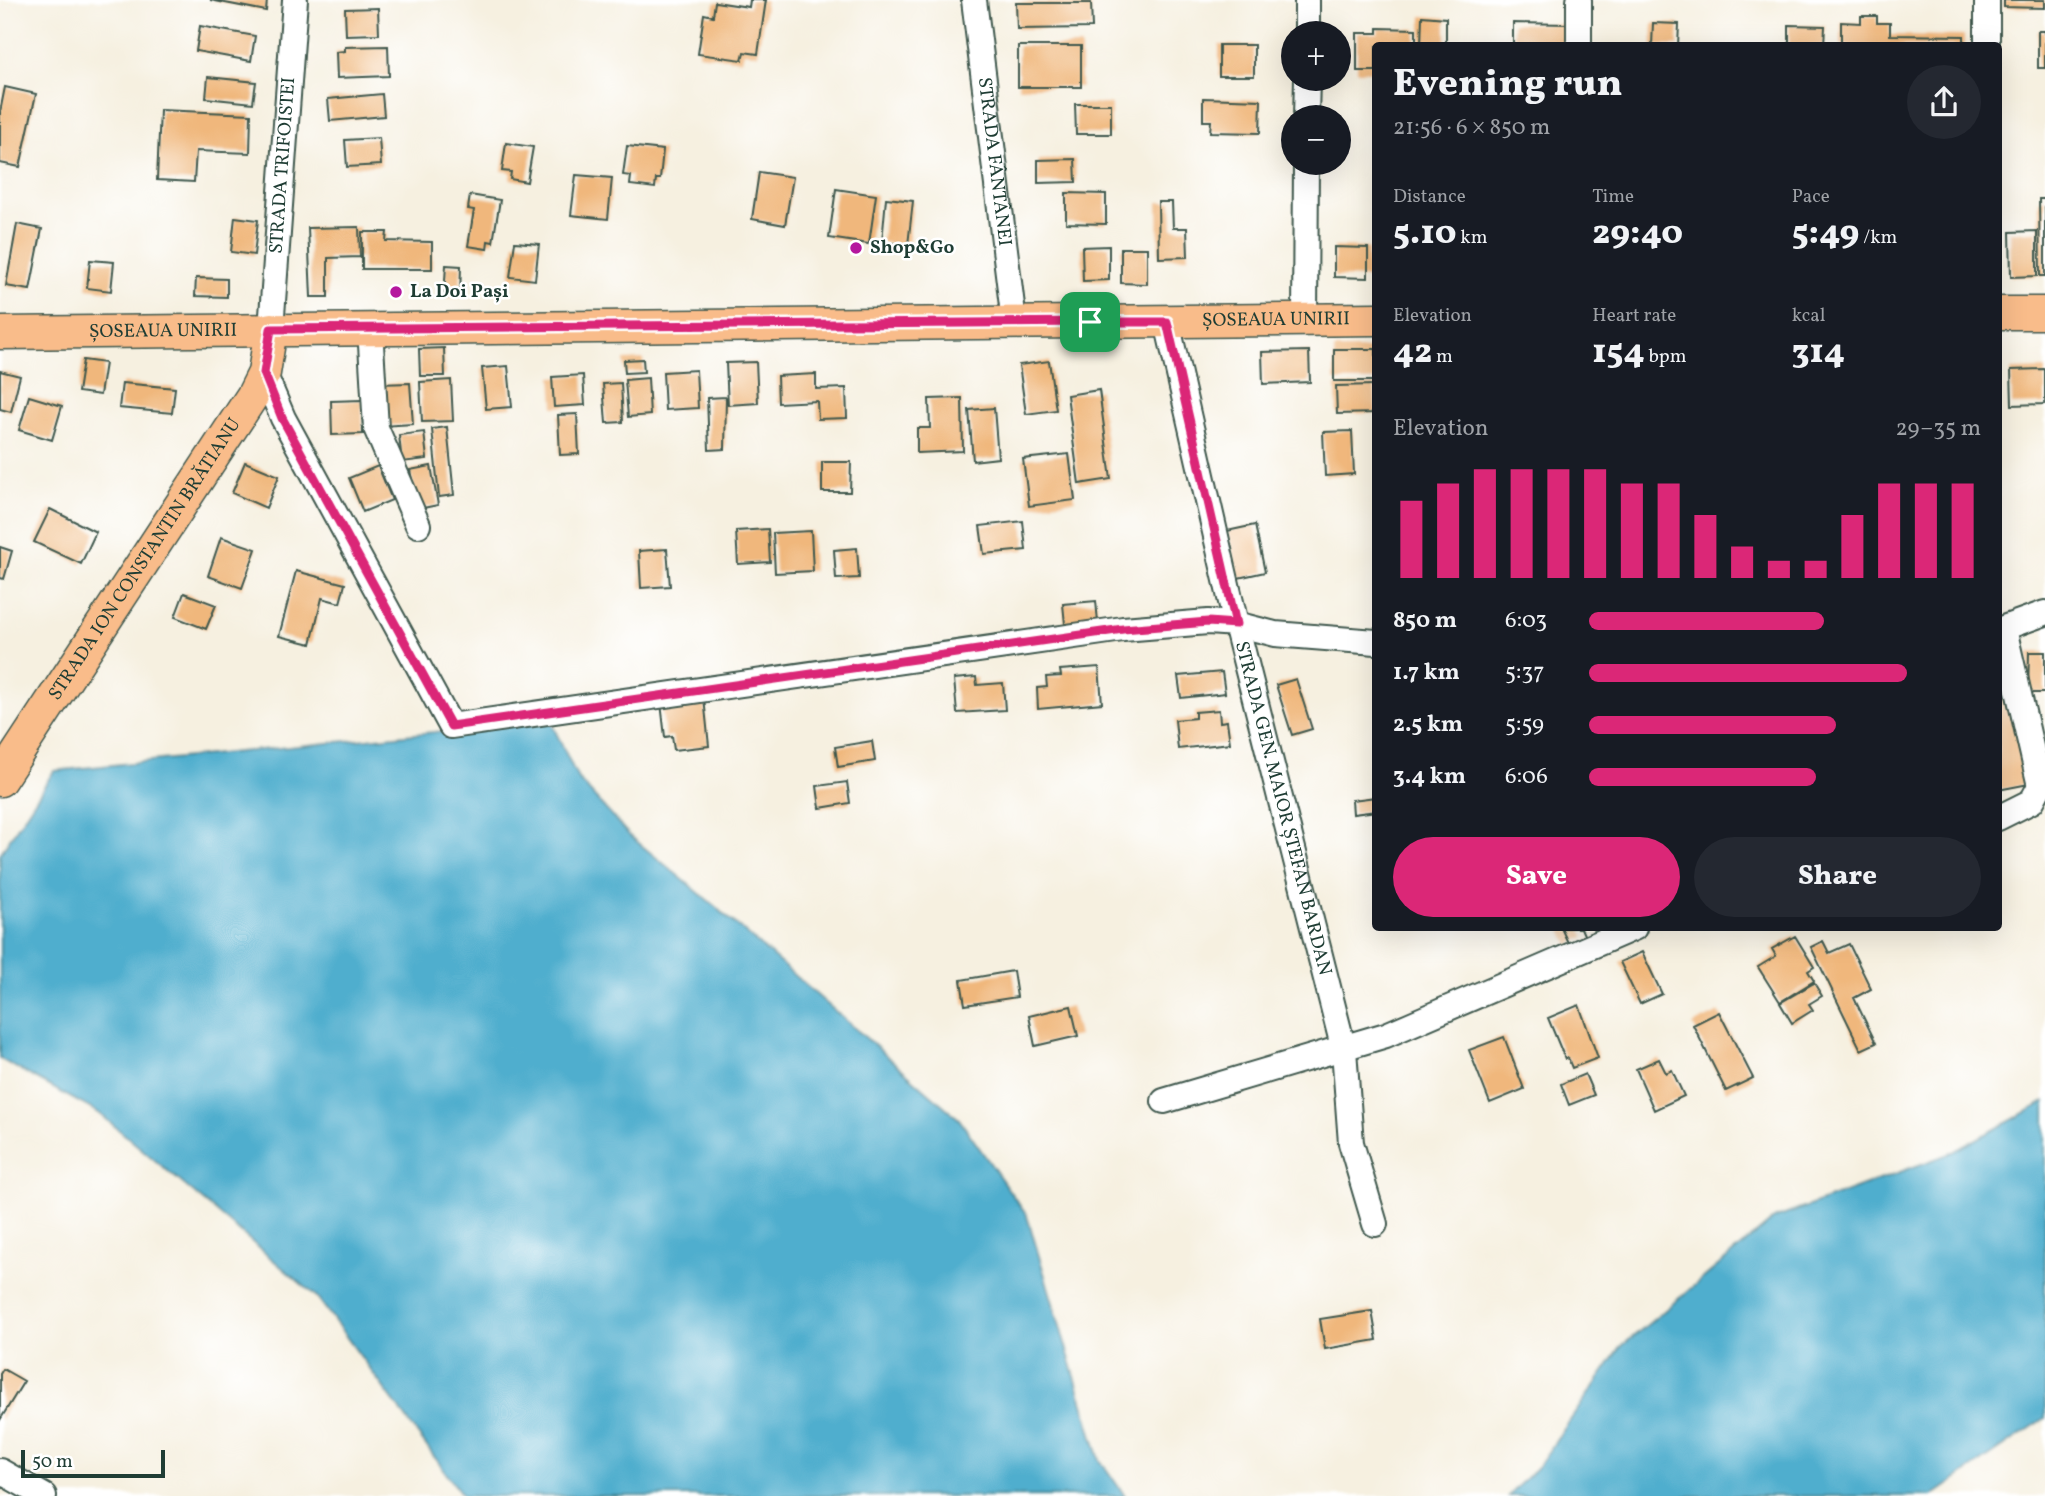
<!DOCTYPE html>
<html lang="en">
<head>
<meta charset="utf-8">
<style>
	:root { --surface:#171b24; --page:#242831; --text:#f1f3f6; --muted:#9ea1a6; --accent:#db2777 }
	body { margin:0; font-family:Vollkorn,serif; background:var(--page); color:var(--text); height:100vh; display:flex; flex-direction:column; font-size:26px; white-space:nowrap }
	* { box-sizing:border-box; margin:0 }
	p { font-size:23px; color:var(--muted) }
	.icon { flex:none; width:38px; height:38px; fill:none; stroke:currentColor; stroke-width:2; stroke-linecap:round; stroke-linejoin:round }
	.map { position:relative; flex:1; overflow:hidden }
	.sheet { position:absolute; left:1372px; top:42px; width:630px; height:889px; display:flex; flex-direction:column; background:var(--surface); border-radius:7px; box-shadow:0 7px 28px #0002 }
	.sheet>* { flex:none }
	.buttons { position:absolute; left:1281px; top:21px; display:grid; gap:14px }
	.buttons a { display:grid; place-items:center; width:70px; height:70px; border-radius:50%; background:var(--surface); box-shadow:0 7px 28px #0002; font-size:35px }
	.scale { position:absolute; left:21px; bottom:18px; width:144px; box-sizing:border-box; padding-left:7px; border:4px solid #1f3d34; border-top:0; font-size:19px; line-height:24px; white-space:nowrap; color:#1f3d34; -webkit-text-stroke:5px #fff; paint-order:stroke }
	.pin { position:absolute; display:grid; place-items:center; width:60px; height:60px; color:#fff; margin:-30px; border-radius:14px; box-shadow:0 4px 10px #0006 }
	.round { display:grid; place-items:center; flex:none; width:74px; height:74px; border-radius:37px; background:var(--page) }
	.headline { display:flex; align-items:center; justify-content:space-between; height:119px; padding:0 21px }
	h1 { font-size:38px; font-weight:800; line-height:52px }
	.stats { display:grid; grid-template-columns:repeat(3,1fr); gap:10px; height:119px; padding:7px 21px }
	.stats div { display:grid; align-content:center }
	.stats b { font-size:35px; font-weight:800 }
	.stats small { font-size:19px; font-weight:400 }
	.stats p { font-size:19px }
	.chart { height:196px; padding:14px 21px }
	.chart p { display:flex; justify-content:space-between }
	.chart svg { width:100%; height:126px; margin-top:7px; stroke:var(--accent); stroke-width:6 }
	.cta { display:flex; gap:14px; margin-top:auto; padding:14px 21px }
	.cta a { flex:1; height:80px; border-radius:42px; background:var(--accent); color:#fff; font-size:28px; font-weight:800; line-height:80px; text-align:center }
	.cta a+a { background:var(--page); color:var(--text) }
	ul { padding:0 21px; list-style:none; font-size:23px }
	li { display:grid; grid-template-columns:112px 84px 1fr; align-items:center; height:52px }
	li i { height:18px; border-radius:9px; background:var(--accent) }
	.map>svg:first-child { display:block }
	.water { fill:#4faece; stroke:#377681; stroke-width:2 }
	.building { fill:#f0b77c }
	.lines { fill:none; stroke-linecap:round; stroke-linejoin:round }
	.minor-casing { stroke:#3f584e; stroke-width:28 }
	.major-casing { stroke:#3f584e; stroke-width:35 }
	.minor { stroke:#fff; stroke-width:24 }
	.major { stroke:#f9bc8a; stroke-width:32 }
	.route-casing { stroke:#fff; stroke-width:14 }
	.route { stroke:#db2777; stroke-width:9 }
	.poi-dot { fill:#b5179e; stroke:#fff; stroke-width:2.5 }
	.labels { text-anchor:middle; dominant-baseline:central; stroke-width:5; stroke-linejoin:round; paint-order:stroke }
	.street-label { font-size:19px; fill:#1f3d34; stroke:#fff }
	.poi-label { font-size:19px; font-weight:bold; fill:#1f3d34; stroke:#fff; text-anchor:start }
</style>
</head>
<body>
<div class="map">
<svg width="2045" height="1496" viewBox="0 0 2045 1496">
	<rect width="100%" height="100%" fill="#fff"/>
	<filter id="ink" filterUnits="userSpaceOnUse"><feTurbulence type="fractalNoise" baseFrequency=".0143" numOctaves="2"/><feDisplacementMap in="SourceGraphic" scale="14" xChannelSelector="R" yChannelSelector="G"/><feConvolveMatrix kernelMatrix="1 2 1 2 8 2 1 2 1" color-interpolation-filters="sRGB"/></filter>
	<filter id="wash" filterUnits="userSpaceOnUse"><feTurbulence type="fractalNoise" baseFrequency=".00686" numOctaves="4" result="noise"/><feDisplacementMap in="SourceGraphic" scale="28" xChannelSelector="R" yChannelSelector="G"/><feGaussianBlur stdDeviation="1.57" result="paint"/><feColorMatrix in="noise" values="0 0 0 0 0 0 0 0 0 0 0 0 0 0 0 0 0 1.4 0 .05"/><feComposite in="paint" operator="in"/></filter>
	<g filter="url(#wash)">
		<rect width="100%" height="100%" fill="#f6f0e0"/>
		<path class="water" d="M550,720L578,779L629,835L710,902L959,1119L1027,1216L1100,1460L1125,1496H463L317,1297L99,1113L0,1059V854L54,771Z
			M2045,1102V1418L1932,1496H1508L1539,1465L1622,1346L1774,1219L1951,1153Z"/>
		<g id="blocks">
			<path class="building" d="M210,0H267L266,11Z
				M750,0H766L758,54L744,52L742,60L698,54L704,14L713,16L715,2L749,7Z
				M2004,0H2045V8L2004,7Z
				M1016,3H1091L1092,28L1017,29Z
				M378,8L379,34L346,35L345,9Z
				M1422,16L1446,18V46H1421Z
				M1861,16H1877V23H1890V35L1964,36V46H1841V22L1861,23Z
				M1513,23L1568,24L1567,46H1513Z
				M1653,23L1679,24L1678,46H1652Z
				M1789,25L1825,26L1824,46H1789Z
				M200,26L255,36L251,61L196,51Z
				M1378,28L1416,29V46H1376V71H1357V33H1378Z
				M2038,31H2045V68H2038Z
				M1219,45H1254V76H1219Z
				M388,46L389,76L337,78L336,52L345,51V47Z
				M1018,46H1081V87H1018Z
				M208,77L256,82L253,103L206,98Z
				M5,87L36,94L20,167L0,163V112Z
				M382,94L384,116L330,121L328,99Z
				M1203,98L1261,100L1260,133L1210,132L1211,121H1203Z
				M1075,104H1111V134H1076Z
				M160,110L251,114L250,153L196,151L194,182L157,180Z
				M379,138L381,165L347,167L345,140Z
				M506,143L533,147L527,182L510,179L511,172L502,171Z
				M627,146L663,150L660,179H656L655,188L630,185L631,176L623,175Z
				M1075,159L1076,182L1038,183V160Z
				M759,172L793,177L785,225L752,219Z
				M576,175L612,178L608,219L571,215Z
				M836,189L876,195L869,244L829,238Z
				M1066,193L1106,194V224L1066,223Z
				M470,195L500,200L493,242L488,241L487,249L468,246L474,210L468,209Z
				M886,198L913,201L908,245L882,242Z
				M2039,199H2045V276H2040Z
				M1158,202H1172L1173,228H1187L1188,257L1159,258Z
				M235,217L258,220L254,255L231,252Z
				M17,224L42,229L30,290L6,286Z
				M359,227L360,257L328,258V297H311L308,228Z
				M2037,231V276L2011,277L2010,232Z
				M362,232H387L386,241L432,242V269H362Z
				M515,242L539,244L535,280L510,277Z
				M1109,246V280L1083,281L1082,247Z
				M1334,247L1368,248V278L1334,277Z
				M1121,248H1147V284L1121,283Z
				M90,260L114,262L111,291L87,288Z
				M446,265L461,266L460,298L444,297Z
				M196,278L227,279V297L195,296Z
				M444,348L445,376H420L419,349Z
				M1334,349H1376V381H1334Z
				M1309,351L1310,382L1263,384L1262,352Z
				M643,359L644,372L625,373L624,360Z
				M83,360L105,363L100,395L78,392Z
				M1049,361L1056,410L1026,414L1019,365Z
				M756,362L758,403L728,405L726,363Z
				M508,366L512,407L486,409L482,368Z
				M2045,369V404L2012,405L2011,370Z
				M696,370L698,408L665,410L663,372Z
				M0,371L20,376L11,412L0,409Z
				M816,374V389L846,388L847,418L818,419L817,401L778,403L777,376Z
				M583,375L585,405L554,407L552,377Z
				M648,378L650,415L628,417L625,380Z
				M451,380L453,421L422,422L420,382Z
				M122,383L175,388L172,413L119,408Z
				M410,383L413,424L382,426L379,384Z
				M621,383L623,422L606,423L603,384Z
				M1375,385L1376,413L1337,414L1336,386Z
				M1099,390L1111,479L1079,484L1067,395Z
				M29,396L62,406L52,440L19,430Z
				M726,397L725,449L709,450L707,398Z
				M962,398L963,451L917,453V428H930L929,399Z
				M362,400L363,434L332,435L331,401Z
				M994,408L998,458L973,461L969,410Z
				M577,414L579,454L560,455L558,415Z
				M447,427L454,495L439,497L432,429Z
				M1352,431L1354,474L1325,476L1323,432Z
				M424,432L427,459L402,462L399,435Z
				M1069,454L1075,500L1029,506L1023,459Z
				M245,462L279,476L266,508L232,493Z
				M822,462H851L850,492H822Z
				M378,466L392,500L363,512L349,478Z
				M431,466L438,505L418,509L410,470Z
				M50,509L96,532L81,564L34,542Z
				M1023,521L1026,550L984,554L980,526Z
				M1255,525L1265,572L1238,578L1227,531Z
				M768,529L770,562L738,564L736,531Z
				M811,531L813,571L775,573L773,533Z
				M221,537L256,549L242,588L208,576Z
				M0,547L12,551L4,579L0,578Z
				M857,548L859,578L836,579L834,550Z
				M667,549L670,586L641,588L639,551Z
				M296,571L345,584L340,603L322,598L311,644L279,636Z
				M184,593L216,605L206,629L175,617Z
				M1096,601L1098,622L1065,624L1063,604Z
				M2029,652H2045V693H2028Z
				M1099,667L1102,703L1038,709L1037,688L1047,687L1046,677L1061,676L1060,670Z
				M1222,672L1225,693L1181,698L1178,676Z
				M976,677L977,685L1003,683L1005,710L957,713L954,679Z
				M1296,679L1312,729L1292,735L1276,685Z
				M2010,695L2029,784L1998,790V697Z
				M704,698L709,746L674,750L672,736L665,737L661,703Z
				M1219,710L1220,722L1227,721L1230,743L1178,749L1175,720L1195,718V712Z
				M872,741L875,761L838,767L835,747Z
				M847,782L850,803L820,808L817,786Z
				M1376,797V811L1353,814L1352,800Z
				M1561,928H1581L1585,937L1569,945Z
				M1795,936L1814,967L1808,971L1814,981L1780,1002L1758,967L1776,956L1772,949Z
				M1823,941L1829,953L1849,944L1871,989L1854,998L1876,1043L1861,1050L1811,947Z
				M1642,952L1662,994L1640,1004L1620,962Z
				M1013,971L1017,997L965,1005L961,980Z
				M1814,983L1822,996L1809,1004L1813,1010L1792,1023L1780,1003Z
				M1579,1005L1598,1058L1572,1068L1568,1058L1565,1059L1548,1018Z
				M1071,1006L1078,1036L1035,1046L1029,1016Z
				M1719,1012L1753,1078L1726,1091L1693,1025Z
				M1504,1037L1524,1089L1490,1103L1469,1050Z
				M1659,1059L1666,1073L1672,1070L1684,1096L1654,1110L1636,1069Z
				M1585,1074L1594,1095L1569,1105L1561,1084Z
				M1372,1311L1377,1340L1325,1349L1320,1319Z
				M3,1369L24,1381L0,1420V1374Z"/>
		</g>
	</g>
	<g filter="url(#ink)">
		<use href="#blocks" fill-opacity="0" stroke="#3f584e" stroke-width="2"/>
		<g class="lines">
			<defs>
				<g id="minor">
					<path id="s1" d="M974,0L1014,322"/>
					<path d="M1987,0V46"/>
					<path d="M1307,33V0"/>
					<path d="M1579,46V0"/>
					<path d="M1306,117L1307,79"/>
					<path d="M1305,320L1306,163"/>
					<path id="s2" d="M1167,322L1236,624L1344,1050L1351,1143L1375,1224"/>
					<path d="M370,328L376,428L418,525"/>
					<path id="s3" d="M271,329L295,0"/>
					<path d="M264,373L283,418L451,726L1123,629L1208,622L1236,624L1275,634L1376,642"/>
					<path d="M2004,629L2040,786"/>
					<path d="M1998,630L2045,613"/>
					<path d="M1998,818L2032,801L2040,786"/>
					<path d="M1164,1101L1386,1035L1634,928"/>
					<path d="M0,1471L44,1496"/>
				</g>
				<g id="major">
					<path d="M1998,313H2045"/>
					<path id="s4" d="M0,333L1376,319"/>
					<path id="s5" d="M0,780L253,395L264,373L271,329"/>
				</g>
			</defs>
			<use href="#minor" class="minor-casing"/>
			<use href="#major" class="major-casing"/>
			<use href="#minor" class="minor"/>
			<use href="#major" class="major"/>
		</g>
	</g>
	<g class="lines" filter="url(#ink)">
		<defs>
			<path id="route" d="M1090,322H1167L1236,624L1208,622L1123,629L451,726L282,418L264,373L271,329Z"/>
		</defs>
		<use href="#route" class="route-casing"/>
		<use href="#route" class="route"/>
	</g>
	<g class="poi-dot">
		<circle cx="856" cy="248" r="7"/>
		<circle cx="396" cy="292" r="7"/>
	</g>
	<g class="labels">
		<g class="street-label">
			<text stroke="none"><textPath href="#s1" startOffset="163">STRADA FÂNTÂNEI</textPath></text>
			<text stroke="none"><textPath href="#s3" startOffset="164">STRADA TRIFOISTEI</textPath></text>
			<text stroke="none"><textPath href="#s4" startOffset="1276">ȘOSEAUA UNIRII</textPath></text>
			<text stroke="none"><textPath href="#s4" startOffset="163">ȘOSEAUA UNIRII</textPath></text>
			<text stroke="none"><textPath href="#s5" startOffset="264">STRADA ION CONSTANTIN BRĂTIANU</textPath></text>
			<text stroke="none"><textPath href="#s2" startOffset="500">STRADA GEN. MAIOR ȘTEFAN BARDAN</textPath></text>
		</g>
		<g class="poi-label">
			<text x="870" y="248">Shop&amp;Go</text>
			<text x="410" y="292">La Doi Pași</text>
		</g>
	</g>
</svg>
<div class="buttons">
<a>+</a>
<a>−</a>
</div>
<div class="scale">50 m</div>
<div class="pin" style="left:1090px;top:322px;background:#1e9e55"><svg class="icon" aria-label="arrive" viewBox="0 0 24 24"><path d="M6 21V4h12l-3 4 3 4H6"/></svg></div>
<section class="sheet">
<div class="headline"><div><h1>Evening run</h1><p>21:56 · 6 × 850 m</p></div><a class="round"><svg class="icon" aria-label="share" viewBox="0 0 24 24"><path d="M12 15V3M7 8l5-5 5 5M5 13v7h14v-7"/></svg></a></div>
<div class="stats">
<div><p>Distance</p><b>5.10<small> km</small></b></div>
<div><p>Time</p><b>29:40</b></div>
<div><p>Pace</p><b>5:49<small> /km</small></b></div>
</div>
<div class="stats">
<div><p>Elevation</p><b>42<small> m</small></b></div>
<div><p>Heart rate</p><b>154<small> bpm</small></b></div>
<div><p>kcal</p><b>314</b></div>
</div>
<div class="chart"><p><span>Elevation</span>29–35 m</p>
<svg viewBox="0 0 160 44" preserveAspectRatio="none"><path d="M5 44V17M15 44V11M25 44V6M35 44V6M45 44V6M55 44V6M65 44V11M75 44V11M85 44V22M95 44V33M105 44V38M115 44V38M125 44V22M135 44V11M145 44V11M155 44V11"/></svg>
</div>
<ul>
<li><b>850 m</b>6:03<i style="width:60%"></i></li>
<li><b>1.7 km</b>5:37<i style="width:81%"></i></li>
<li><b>2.5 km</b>5:59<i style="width:63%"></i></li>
<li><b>3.4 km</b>6:06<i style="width:58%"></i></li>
</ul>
<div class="cta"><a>Save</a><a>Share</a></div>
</section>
</div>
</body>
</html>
